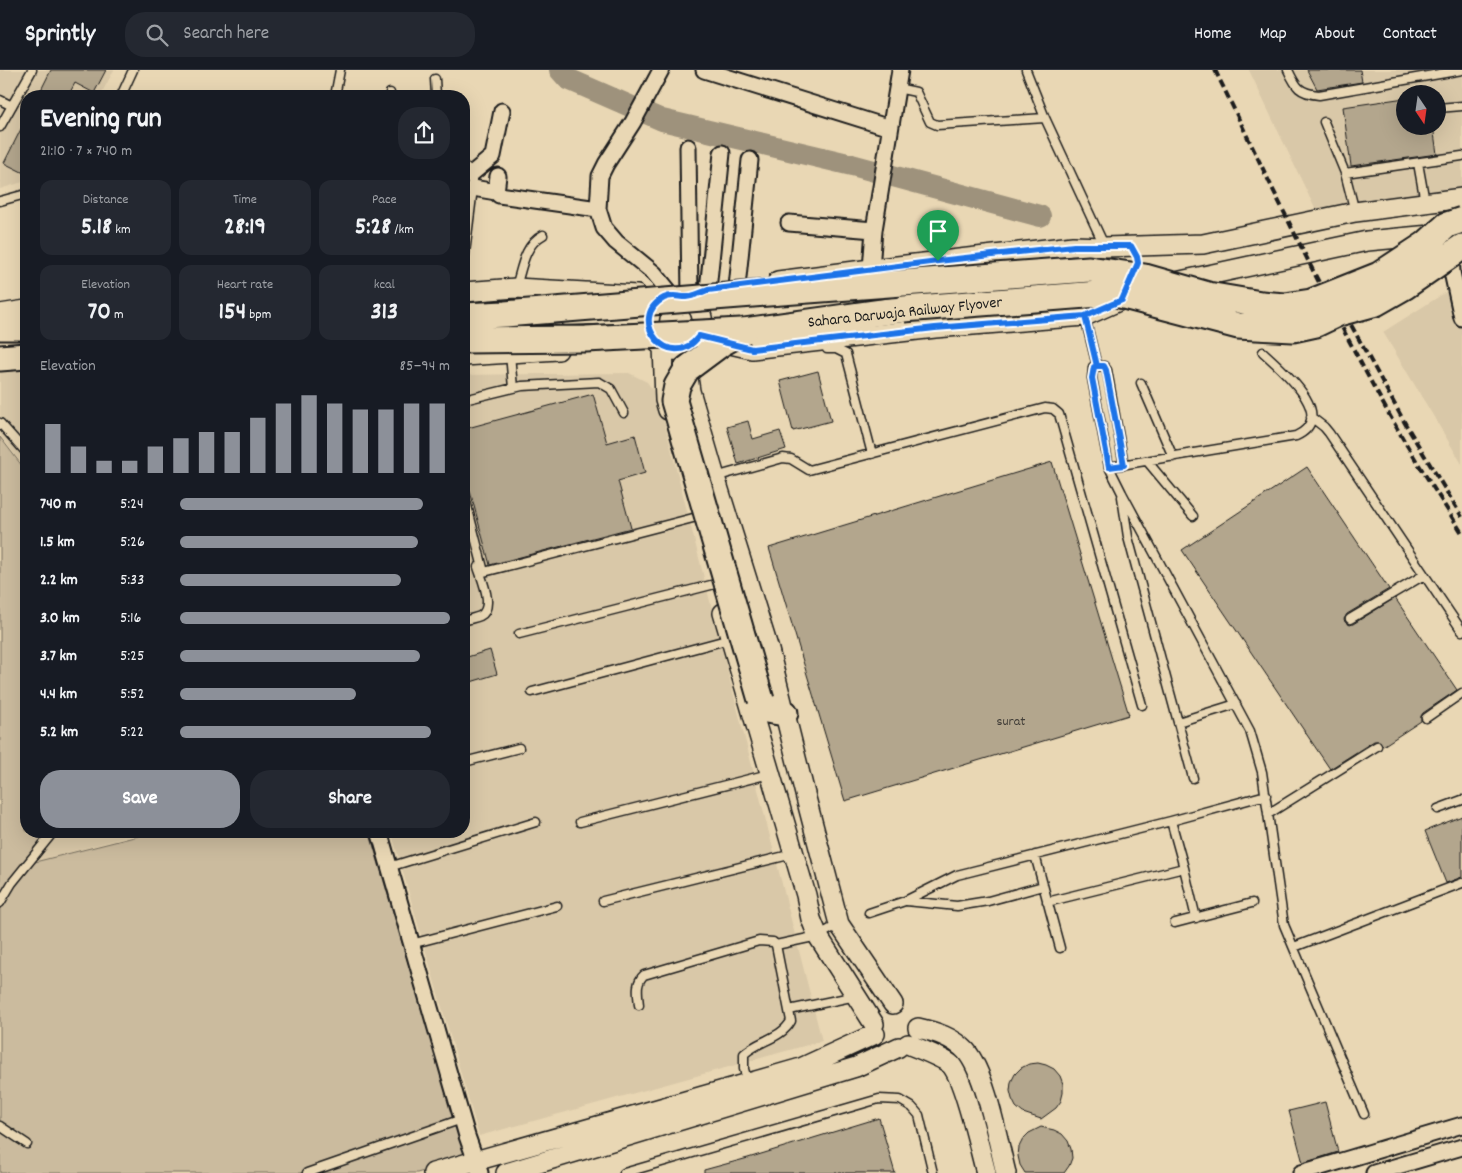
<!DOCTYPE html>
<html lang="en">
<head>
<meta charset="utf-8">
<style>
	:root { --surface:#171b24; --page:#242831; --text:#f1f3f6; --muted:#9ea1a6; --line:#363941; --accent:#8c9099 }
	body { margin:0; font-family:Dekko,sans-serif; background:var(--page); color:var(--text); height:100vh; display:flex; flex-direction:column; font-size:19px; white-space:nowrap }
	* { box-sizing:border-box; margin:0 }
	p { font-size:16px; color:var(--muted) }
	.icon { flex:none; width:28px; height:28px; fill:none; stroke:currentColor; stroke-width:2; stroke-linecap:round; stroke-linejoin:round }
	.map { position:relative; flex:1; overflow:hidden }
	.drawer { position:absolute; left:20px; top:20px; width:450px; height:748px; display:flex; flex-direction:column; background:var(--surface); border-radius:20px; box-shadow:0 5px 20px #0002 }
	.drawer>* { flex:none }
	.needle { width:32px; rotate:167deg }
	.controls { position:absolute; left:1396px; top:15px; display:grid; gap:10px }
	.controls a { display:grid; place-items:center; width:50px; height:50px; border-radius:50%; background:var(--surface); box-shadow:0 5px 20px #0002; font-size:25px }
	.pin { position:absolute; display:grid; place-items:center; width:42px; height:42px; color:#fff; margin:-51px -21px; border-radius:50% 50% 50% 0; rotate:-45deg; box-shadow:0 0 5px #0007 }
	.pin .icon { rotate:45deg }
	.round { display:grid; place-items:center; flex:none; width:52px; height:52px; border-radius:20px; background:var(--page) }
	.overview { display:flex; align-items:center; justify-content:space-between; height:85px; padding:0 20px }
	h1 { font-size:28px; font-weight:700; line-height:38px }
	.figures { display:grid; grid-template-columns:repeat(3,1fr); gap:8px; height:85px; padding:5px 20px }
	.figures div { display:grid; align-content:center; border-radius:12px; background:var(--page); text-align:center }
	.figures b { font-size:25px; font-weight:700 }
	.figures small { font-size:14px; font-weight:400 }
	.figures p { font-size:14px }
	.chart { height:140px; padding:10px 20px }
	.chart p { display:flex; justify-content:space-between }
	.chart svg { width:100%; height:90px; margin-top:5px; stroke:var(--accent); stroke-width:6 }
	.button { display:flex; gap:10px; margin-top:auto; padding:10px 20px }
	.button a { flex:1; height:58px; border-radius:20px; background:var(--accent); color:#fff; font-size:20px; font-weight:700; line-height:58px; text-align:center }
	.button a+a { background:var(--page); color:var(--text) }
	ul { padding:0 20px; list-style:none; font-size:16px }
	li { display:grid; grid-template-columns:80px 60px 1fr; align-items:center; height:38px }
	li i { height:12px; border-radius:6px; background:var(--accent) }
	header { display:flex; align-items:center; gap:30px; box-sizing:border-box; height:70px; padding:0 25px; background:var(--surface); border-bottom:1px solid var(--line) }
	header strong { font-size:24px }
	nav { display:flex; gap:28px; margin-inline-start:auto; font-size:18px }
	.search { width:350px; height:45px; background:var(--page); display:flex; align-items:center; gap:12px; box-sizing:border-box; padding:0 18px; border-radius:20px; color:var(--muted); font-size:19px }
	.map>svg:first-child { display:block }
	.built { fill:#d9c8a8; fill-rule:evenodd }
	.green { fill:#cbbb9e; stroke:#746c5d }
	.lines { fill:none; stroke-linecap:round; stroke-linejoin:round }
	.river { stroke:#9e927c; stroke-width:22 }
	.building { fill:#b3a68d; stroke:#1c1c1c }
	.service-casing { stroke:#1c1c1c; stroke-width:11 }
	.minor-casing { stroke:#1c1c1c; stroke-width:19 }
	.tertiary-casing { stroke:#1c1c1c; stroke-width:22 }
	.trunk-casing { stroke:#1c1c1c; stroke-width:29 }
	.service { stroke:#e9d7b4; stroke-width:8 }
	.minor { stroke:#e9d7b4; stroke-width:15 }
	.tertiary { stroke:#e9d7b4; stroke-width:19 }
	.trunk { stroke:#e9d7b4; stroke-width:25 }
	.rail { stroke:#1c1c1c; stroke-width:4; stroke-dasharray:8 4; stroke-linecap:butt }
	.trunk-bridge-casing { stroke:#1c1c1c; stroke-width:29; stroke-linecap:butt }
	.trunk-bridge { stroke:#e9d7b4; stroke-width:25 }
	.route-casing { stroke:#fff; stroke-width:10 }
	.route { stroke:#1a73e8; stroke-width:6 }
	.labels { text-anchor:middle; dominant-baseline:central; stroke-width:4; stroke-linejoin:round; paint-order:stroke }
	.number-label { font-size:14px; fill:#423e38 }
	.street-label { font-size:16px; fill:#1c1c1c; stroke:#e9d7b4 }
</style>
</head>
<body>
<header>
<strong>Sprintly</strong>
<div class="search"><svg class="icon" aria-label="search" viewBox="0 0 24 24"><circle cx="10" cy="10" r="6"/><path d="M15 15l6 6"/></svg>Search here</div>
<nav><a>Home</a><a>Map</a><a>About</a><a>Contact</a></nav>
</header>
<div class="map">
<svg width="1462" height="1103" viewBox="0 0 1462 1103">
	<rect width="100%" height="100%" fill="#e9d7b4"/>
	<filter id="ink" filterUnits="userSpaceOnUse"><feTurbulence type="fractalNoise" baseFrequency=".02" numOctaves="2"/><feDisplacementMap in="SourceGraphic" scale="10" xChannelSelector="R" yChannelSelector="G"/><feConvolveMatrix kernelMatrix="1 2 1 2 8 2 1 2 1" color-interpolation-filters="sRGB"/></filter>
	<g filter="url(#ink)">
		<path class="built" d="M0,0H114L100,26H26V111L0,119Z
			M1249,0H1462V125L1319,147ZM1405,24H1438V56H1405Z
			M1462,212V394L1383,262Z
			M26,300V399L0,365V301Z
			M629,303L647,312L658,327L822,971L479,1066L391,761H464V305Z
			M60,761H149L38,791Z"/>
		<path class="green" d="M0,367L26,401V761H59L35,792L158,761H369L466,1089L417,1103H0Z"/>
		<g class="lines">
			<path class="river" d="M560,0L568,9L662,50L852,95L1040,146"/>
		</g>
		<path class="building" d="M51,0H106L94,23L75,13L68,26H38Z
			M1307,0H1360L1362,12L1317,19Z
			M1405,28V56H1433L1437,84L1351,96L1343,37Z
			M26,49V104L4,93Z
			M818,301L831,351L793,361L780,311Z
			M593,324L607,373L635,365L645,403L618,411L631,458L490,495L464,399V359Z
			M748,351L753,369L780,361L786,379L738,394L727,357Z
			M1052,392L1129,645L845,731L769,478Z
			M1307,397L1389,519L1347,544L1344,549L1345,552L1350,555L1353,554L1395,528L1457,620L1423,643L1421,646V651L1383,676L1380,671H1374L1330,699L1182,480Z
			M490,580L497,604L464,614V588Z
			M1462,746V807L1446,813L1425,761Z
			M1038,993L1046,995L1054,999L1060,1006L1063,1014V1023L1061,1031L1056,1038L1041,1049L1023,1043L1016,1037L1012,1029L1010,1021L1011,1012L1015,1004L1021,998L1029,994Z
			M1325,1032L1338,1082L1303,1093L1289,1041Z
			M879,1048L895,1103H704V1100L748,1088Z
			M1041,1057L1054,1060L1062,1064L1068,1071L1071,1079L1072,1088L1069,1096L1064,1103H1025L1020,1095L1018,1086L1019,1077L1023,1069L1029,1063Z"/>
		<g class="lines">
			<defs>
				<path id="service" d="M1026,0L1045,48
					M1288,0C1296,17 1299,23 1319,25L1462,0
					M435,9L436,26
					M897,18L916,22L930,52L937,55L1045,48L1104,175
					M390,23V26
					M121,26L133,0
					M335,26L340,0
					M0,30L12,36
					M1438,38L1462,36
					M1324,52L1345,103L1355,142
					M0,57L32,0
					M1418,93L1425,132
					M464,96C471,102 472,110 473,118L464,191
					M1345,103L1462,86
					M0,131L26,124
					M516,217C522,198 524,175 543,165
					M1085,247L1097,296
					M566,251L649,248
					M827,279H836L846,284L872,384
					M510,284L513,318
					M1141,313L1173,387
					M464,330L522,316L599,312L611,319L624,343
					M1311,347L1324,357L1329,363L1462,561
					M0,353L26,382
					M1147,391L1193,446
					M1124,395L1107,300L1104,296L1093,297L1092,308L1109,397L1122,423L1250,661L1262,702L1284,855L1364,1044
					M1109,397L1296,366C1339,346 1281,299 1263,282
					M715,407L783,388L791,389L809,400L1045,338L1053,339L1059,344L1142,635
					M464,424L484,502L697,447
					M1122,427L1128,467L1193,708
					M1350,549L1424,505
					M464,551C469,549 475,548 480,546C495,538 482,510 478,497
					M519,564L715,514
					M532,622L730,569
					M1426,648L1462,623
					M1178,652L1236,634
					M464,692L519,678
					M1438,739L1462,730
					M1268,744L1377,676
					M1171,751L1184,798L1196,848
					M580,752L769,704
					M1035,785L1060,878
					M389,797L536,752
					M603,831L793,784
					M906,831L957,836L988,831L1043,816
					M1047,832L1184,798
					M0,833L12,813L54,761
					M869,843L905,831L957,805L1171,751L1266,725
					M1175,853L1252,833
					M411,874L557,836
					M776,875L818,866L839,854
					M1294,877L1462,813
					M639,935C638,924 635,913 644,905L759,871L773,872L776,875L791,951C781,969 759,970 744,984V999L748,1013
					M789,940L856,926
					M0,1056L27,1074
					M307,1103L462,1049
					M624,1103L879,1029L900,1030L912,1037L919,1045L933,1103"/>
				<path id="minor" d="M661,0L633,52L606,94L600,106L598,139L604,158L616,172L654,203L672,225
					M704,0L890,58
					M688,77L690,226
					M470,105L493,86L502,41
					M473,118L496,122L499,125L598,139
					M496,122L498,106
					M789,153L874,160
					M1451,180L1452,202L1462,248
					M871,199L874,160L900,0
					M737,217L750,90
					M708,220L722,83
					M379,761L467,1066L480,1103
					M1301,1103L1462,1055
					M1374,1103L1462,1077"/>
				<path id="tertiary" d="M778,211L871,199L1073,176L1105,177L1203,174L1355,142L1462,128
					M1171,213L1367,171L1441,164
					M464,222L516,218L637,225
					M665,227C656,232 649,241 649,252C649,260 652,267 658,273C687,298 724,252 687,227
					M0,244L26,240
					M717,271L752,279L935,258L1085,246L1130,226
					M663,276L665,330L668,340
					M464,286L558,280
					M686,294L690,321L715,407L769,580L806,728L839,854L893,934
					M723,543L806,825L811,849L818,866L874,954
					M918,958C936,962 953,967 966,981C986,1004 998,1072 1006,1103
					M908,974C919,979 942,987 950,994C964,1007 980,1081 986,1103
					M433,1103L801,998L875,964
					M506,1103L856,997L899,977"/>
				<path id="trunk" d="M0,257H26
					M744,261L904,239
					M0,288L26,286
					M761,630L766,640L785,643"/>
			</defs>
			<use href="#service" class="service-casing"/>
			<use href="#minor" class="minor-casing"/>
			<use href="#tertiary" class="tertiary-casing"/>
			<use href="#trunk" class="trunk-casing"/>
			<use href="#service" class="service"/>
			<use href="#minor" class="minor"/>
			<use href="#tertiary" class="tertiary"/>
			<use href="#trunk" class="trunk"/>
			<path class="rail" d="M1215,0C1274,121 1331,243 1398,360C1418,395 1441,429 1462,463
				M1328,213L1406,355L1462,447"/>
			<defs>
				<path id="trunk-bridge" d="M904,239L1112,223L1238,256L1293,259L1316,254L1339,243L1376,233L1404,217L1462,177
					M464,246L505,244L714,227L1089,199L1145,207L1208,225L1261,234L1285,236L1311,232L1379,205L1426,174L1447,155L1462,150
					M744,261L722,273L687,299L677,316L674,331L761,630
					M464,270L586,269L741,261"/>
			</defs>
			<use href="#trunk-bridge" class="trunk-bridge-casing"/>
			<use href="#trunk-bridge" class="trunk-bridge"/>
		</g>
	</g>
	<g class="lines" filter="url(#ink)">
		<defs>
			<path id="route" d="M938,191L708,220C702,222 692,227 686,227C678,227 672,224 664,228C625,248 670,305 699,266L752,279L935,258L1085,246L1097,296H1104L1106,300L1124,395L1109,397L1092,308L1094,297L1097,296L1085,246L1122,230L1138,193L1137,187L1131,176H1074L938,191"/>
		</defs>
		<use href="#route" class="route-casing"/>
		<use href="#route" class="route"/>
	</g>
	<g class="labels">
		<g class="number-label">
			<text x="1011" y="652">surat</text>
		</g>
		<g class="street-label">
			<text transform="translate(905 243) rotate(-6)">Sahara Darwaja Railway Flyover</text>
		</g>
	</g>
</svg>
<div class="controls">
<a><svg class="needle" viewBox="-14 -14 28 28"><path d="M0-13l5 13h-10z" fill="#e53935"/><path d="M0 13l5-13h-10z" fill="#9ea1a6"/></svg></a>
</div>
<div class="pin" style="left:938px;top:191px;background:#1e9e55"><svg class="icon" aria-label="arrive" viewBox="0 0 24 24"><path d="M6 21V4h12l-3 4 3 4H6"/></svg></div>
<section class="drawer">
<div class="overview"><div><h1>Evening run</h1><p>21:10 · 7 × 740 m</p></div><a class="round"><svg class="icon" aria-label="share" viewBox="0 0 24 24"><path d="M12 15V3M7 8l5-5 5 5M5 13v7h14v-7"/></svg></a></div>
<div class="figures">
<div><p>Distance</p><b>5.18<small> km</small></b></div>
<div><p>Time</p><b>28:19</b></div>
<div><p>Pace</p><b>5:28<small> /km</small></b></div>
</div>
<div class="figures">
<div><p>Elevation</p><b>70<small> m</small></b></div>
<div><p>Heart rate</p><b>154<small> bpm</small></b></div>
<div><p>kcal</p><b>313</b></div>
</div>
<div class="chart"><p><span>Elevation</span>85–94 m</p>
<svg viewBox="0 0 160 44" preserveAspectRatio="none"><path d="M5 44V20M15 44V31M25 44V38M35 44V38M45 44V31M55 44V27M65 44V24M75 44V24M85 44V17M95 44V10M105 44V6M115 44V10M125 44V13M135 44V13M145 44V10M155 44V10"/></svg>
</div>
<ul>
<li><b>740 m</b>5:24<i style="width:90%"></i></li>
<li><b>1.5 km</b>5:26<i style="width:88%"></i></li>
<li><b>2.2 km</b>5:33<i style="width:82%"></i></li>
<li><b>3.0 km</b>5:16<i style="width:100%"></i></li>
<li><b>3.7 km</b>5:25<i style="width:89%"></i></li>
<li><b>4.4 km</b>5:52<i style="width:65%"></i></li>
<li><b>5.2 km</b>5:22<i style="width:93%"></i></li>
</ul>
<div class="button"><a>Save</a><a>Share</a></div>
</section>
</div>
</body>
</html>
